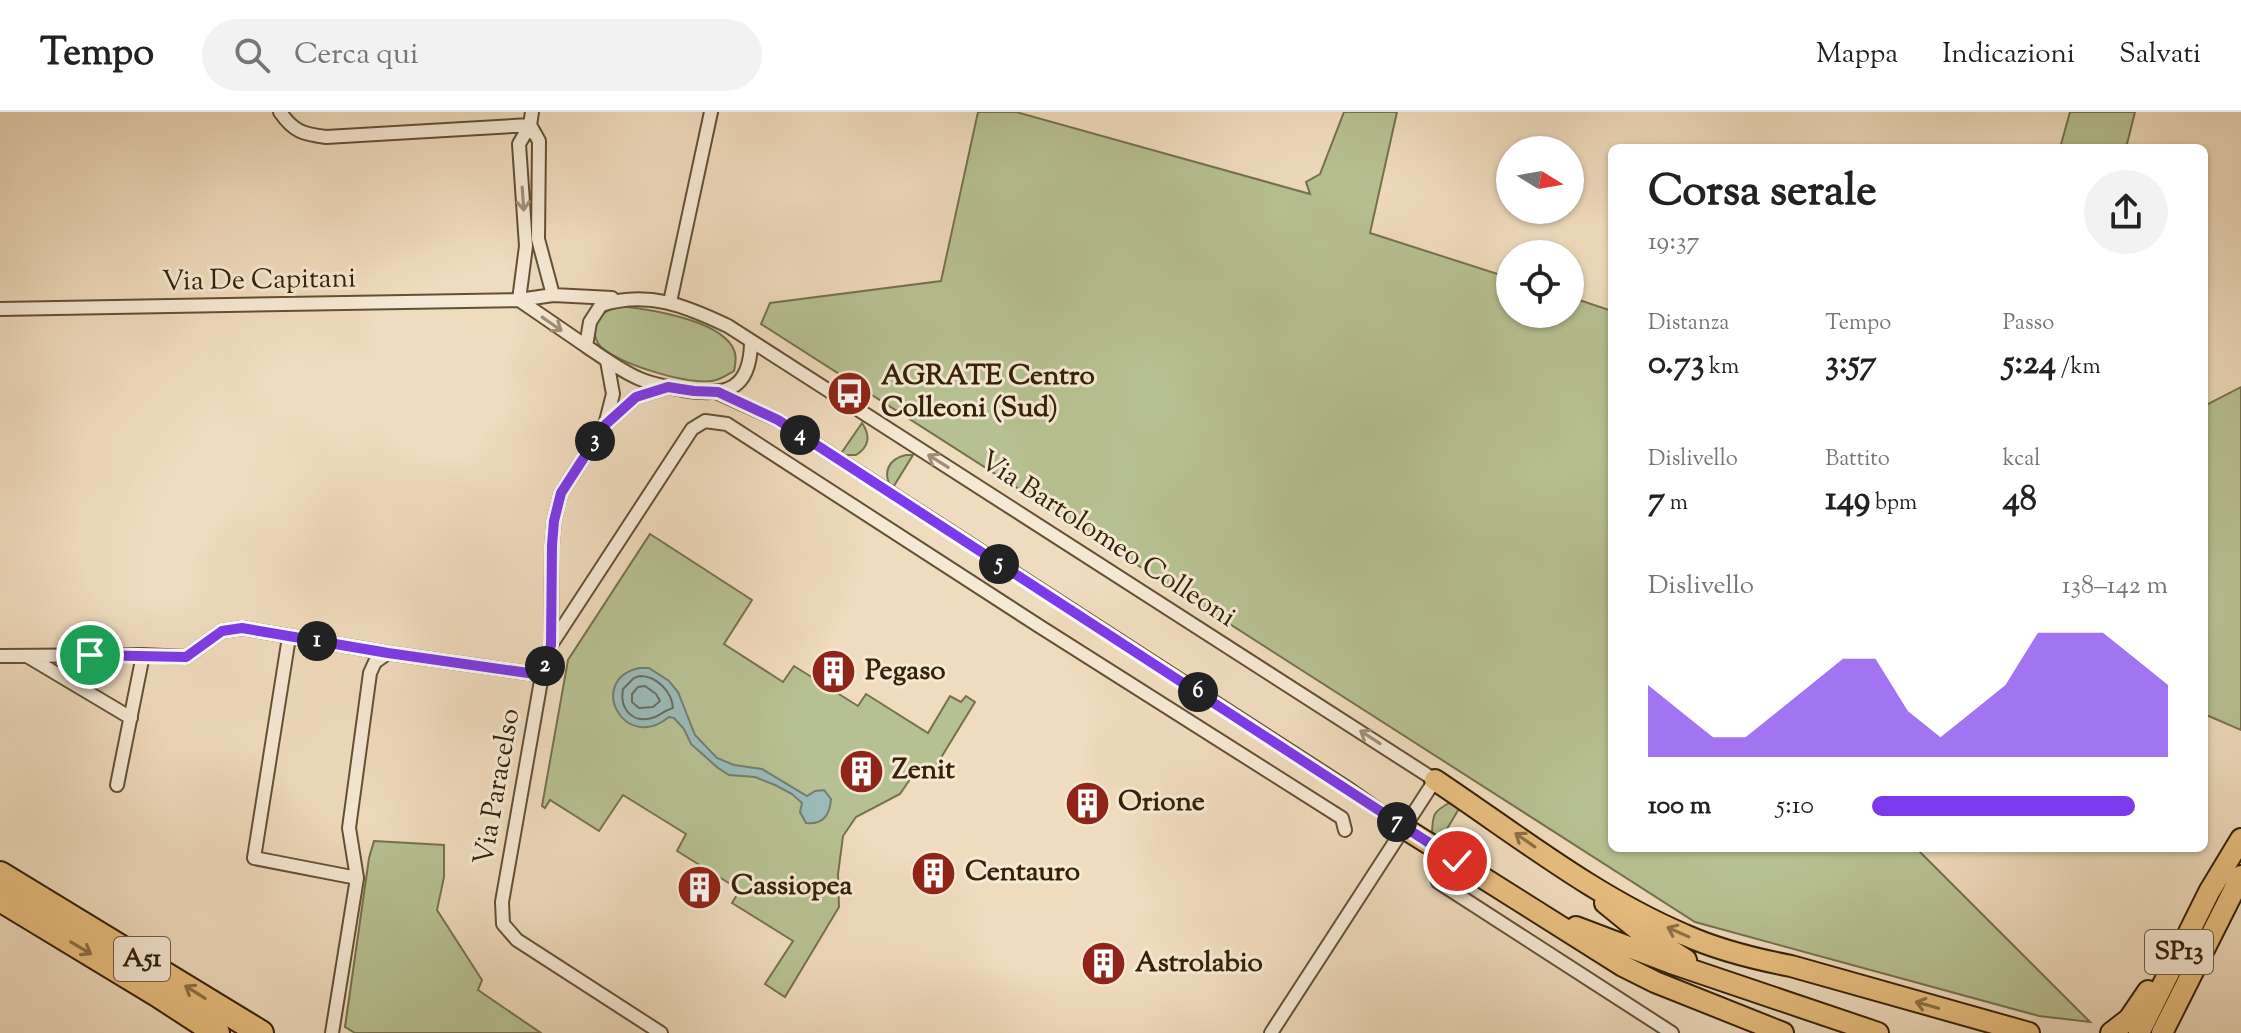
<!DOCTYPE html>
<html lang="it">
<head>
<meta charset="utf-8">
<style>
	:root { --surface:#fff; --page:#f2f2f2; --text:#222; --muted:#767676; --line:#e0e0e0; --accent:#7c3aed }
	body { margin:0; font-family:"Sorts Mill Goudy",serif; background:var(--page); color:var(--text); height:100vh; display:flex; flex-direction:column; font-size:30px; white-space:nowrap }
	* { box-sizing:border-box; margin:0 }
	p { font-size:26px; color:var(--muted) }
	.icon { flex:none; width:44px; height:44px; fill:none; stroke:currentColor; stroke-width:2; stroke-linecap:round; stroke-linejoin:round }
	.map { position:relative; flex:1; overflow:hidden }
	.drawer { position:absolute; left:1608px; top:32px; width:600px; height:708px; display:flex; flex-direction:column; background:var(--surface); border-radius:12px; box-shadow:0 2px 6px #0004 }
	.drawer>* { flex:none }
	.needle { width:52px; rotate:101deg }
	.tools { position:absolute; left:1496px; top:24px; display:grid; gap:16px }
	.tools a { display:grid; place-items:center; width:88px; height:88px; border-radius:50%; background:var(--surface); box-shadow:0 2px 6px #0004; font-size:40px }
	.pin { position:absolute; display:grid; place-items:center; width:68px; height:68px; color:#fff; margin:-34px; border:4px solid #fff; border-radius:50%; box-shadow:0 2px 8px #0007 }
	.km { position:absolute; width:40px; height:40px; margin:-20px; border-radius:50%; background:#222; color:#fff; font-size:22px; line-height:40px; text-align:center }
	.round { display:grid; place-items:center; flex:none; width:84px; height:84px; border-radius:42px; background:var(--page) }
	.headline { display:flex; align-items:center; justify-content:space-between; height:136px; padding:0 40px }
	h1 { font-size:44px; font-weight:800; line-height:60px }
	.metrics { display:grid; grid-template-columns:repeat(3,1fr); gap:12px; height:136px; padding:8px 40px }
	.metrics div { display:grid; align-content:center }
	.metrics b { font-size:34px; font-weight:800 }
	.metrics small { font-size:22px; font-weight:400 }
	.metrics p { font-size:22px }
	.chart { height:224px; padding:16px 40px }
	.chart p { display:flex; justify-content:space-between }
	.chart svg { width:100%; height:144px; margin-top:8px; fill:var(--accent); opacity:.7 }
	ul { padding:0 40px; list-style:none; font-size:26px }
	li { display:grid; grid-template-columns:128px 96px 1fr; align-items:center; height:60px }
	li i { height:20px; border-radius:10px; background:var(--accent) }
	header { display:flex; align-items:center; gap:48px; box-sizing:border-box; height:112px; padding:0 40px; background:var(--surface); border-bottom:2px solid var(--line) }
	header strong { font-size:38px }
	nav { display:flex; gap:44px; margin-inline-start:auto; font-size:28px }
	.search { width:560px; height:72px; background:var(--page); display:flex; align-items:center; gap:20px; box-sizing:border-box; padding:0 28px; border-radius:44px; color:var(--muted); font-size:30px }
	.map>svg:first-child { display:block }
	.green { fill:#b7c092; stroke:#76714e; stroke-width:2 }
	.water { fill:#9bbab7; stroke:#737d71; stroke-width:2 }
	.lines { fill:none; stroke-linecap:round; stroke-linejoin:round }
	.shore { stroke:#686e60; stroke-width:2 }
	.minor-casing { stroke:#645036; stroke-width:16 }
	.primary-casing { stroke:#362209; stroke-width:24 }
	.motorway-casing { stroke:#362209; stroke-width:28 }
	.minor { stroke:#f5e8d4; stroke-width:12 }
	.primary { stroke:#e8be7e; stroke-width:20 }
	.motorway { stroke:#e8be7e; stroke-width:24 }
	.oneway { stroke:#9f8f79 }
	.oneway2 { stroke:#8f7044 }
	.route-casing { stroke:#fff; stroke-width:16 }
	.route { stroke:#7c3aed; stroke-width:10 }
	.labels { text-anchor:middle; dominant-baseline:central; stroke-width:6; stroke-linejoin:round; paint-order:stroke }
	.shield { fill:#f5e8d4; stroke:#6f5d46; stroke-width:2 }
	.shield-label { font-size:26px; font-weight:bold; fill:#362209 }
	.street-label { font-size:28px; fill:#362209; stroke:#f5e8d4 }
	.poi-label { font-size:28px; font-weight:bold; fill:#362209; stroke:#f5e8d4; text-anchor:start }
</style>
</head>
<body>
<header>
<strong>Tempo</strong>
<div class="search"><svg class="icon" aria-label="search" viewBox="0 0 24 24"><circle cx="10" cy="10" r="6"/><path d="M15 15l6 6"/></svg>Cerca qui</div>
<nav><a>Mappa</a><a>Indicazioni</a><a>Salvati</a></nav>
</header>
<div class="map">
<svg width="2241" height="921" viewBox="0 0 2241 921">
	<rect width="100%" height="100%" fill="#efdbbd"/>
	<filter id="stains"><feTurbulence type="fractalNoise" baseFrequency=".0025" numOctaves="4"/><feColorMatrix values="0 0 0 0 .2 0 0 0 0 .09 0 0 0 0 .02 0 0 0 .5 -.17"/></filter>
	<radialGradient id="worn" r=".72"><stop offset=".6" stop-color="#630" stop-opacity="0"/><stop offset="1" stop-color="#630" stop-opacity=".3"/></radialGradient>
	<path class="green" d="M978,0H1016L1310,82L1306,70L1320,62L1344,0H1397L1370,121L1510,166V202H1570V185L1612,199V736H1916L2090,910L2039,904L1695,810L761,212L770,191L941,169Z
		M2070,0H2135L2126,36H2060Z
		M619,194C648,197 715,207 732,234C737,242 736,250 734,259C727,263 720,268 712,269C685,272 622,253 601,235C595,229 594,220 596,212C600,201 608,198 619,194Z
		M2241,275V618L2204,602V294Z
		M862,311C871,324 869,335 856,343H840Z
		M906,343H913L892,377C882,361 888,347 906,343Z
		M650,422L752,488L724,532L783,570L794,554L858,594L866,582L928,621L950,584L961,590L966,584L975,590L928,667L915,660L900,682L856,705L843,724L838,762L839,795L785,885L765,872L793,829L732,791L740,778L677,739L686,722L623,683L599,719L550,688L545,696L542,694L568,548Z
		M1449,691L1460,695L1441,727L1432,720C1433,702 1433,700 1449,691Z
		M374,729L444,733V765L437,798L482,868L478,878L541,921H355L345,915L369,746Z"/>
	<path class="water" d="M639,556H649L669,569L678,580L695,623L717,646L734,653L762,657L807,684L815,679L824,678L831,687C830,703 823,713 806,711L800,700L802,691L792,682L775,673L755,665L729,663L718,656L691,632L684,617L674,606L669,605C624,642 586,568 639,556Z"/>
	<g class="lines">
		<path class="shore" d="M640,564C657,564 672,580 673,596C666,598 661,602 655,605C634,613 619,598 623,577L634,566Z
			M645,574L656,582L660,589L653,595L639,596L632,590V582L638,575Z"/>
		<defs>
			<path id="minor" d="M280,0C294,20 303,22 326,25L530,13L532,0
				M530,13L539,29L538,127L553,183
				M519,188L526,134L519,32L530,13
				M519,188L586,234
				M670,190L711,0
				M0,197L519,188L553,183L612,186
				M751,231C750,278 726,285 683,278C669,275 654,273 640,267C621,259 604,246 586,234L590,210L601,193C648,178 686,194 728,214L1435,668L1271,921
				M718,281L778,308L1349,677L1404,716
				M605,313L613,282L607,249
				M289,525L254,746L357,766
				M551,533L552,433L554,409L561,381L605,313L636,285L668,275
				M0,544L143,543L186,545L222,519L242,516L388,541L542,563
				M27,544L131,606
				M117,673L143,543
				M1438,770L1672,921
				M332,921L357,766L349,716L370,561L375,550L388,541
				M661,921L517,828L503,812L502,790L542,563L551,533L692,317L705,309L727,312L1039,514L1342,706L1345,718"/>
			<path id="primary" d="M1435,668C1516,722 1595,785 1685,823C1718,838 1755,847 1791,854L2029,921
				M1404,716L1623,854L1655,870L1783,921
				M1605,791L1637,817L1686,848
				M1576,815L1671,851L1878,921
				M2111,921L2129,907L2148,879
				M2139,921L2209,780L2241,727
				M2162,921L2241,764"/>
			<path id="motorway" d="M0,762L261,921
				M0,787L157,882L217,921"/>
		</defs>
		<use href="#minor" class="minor-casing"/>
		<use href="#primary" class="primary-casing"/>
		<use href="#motorway" class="motorway-casing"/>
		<use href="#minor" class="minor"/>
		<use href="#primary" class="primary"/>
		<use href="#motorway" class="motorway"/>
	</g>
	<defs><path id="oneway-shaft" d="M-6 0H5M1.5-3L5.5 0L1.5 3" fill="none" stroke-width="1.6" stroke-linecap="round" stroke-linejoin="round" transform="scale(2)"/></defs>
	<g class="oneway">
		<use href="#oneway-shaft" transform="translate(523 87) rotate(86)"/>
		<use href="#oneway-shaft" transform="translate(552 212) rotate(35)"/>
		<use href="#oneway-shaft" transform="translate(938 349) rotate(-148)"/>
		<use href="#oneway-shaft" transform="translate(1370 625) rotate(-147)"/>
	</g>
	<g class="oneway2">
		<use href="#oneway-shaft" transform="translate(1525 728) rotate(-145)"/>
		<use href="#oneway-shaft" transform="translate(1678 820) rotate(-156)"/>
		<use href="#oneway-shaft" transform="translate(81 836) rotate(31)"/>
		<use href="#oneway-shaft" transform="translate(195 880) rotate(-148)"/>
		<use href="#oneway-shaft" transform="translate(1927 893) rotate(-164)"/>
	</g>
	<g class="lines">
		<defs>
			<path id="route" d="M90,543L186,545L222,519L242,516L388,541L542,563L551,533L552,433L554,409L561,381L605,313L636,285L668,275L694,279L718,280L778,308L1457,749"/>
		</defs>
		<use href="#route" class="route-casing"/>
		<use href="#route" class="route"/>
	</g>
	<defs>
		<symbol id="bus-disc" viewBox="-11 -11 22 22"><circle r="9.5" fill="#8f2418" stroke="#f5e8d4"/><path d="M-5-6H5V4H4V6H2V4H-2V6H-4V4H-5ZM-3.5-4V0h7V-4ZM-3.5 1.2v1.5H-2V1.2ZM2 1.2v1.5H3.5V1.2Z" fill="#fff"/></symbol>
		<symbol id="building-disc" viewBox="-11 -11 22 22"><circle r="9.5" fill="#8f2418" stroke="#f5e8d4"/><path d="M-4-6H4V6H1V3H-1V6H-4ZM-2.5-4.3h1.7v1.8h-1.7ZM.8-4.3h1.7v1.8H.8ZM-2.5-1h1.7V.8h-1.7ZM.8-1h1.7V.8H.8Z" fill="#fff"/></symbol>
	</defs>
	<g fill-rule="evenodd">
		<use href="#bus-disc" x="824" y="256" width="51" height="51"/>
		<use href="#building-disc" x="808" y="534" width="51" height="51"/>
		<use href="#building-disc" x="836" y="634" width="51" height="51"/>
		<use href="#building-disc" x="1062" y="666" width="51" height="51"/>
		<use href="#building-disc" x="908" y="736" width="51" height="51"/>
		<use href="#building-disc" x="674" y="750" width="51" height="51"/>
		<use href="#building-disc" x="1078" y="826" width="51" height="51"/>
	</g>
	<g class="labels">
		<g class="shield">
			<rect x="2145" y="818" width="68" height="44" rx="6"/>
			<rect x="114" y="825" width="56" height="44" rx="6"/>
		</g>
		<g class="shield-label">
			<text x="2179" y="840">SP13</text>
			<text x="142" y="847">A51</text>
		</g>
		<g class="street-label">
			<text transform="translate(259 169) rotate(-1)">Via De Capitani</text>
			<text transform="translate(1107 428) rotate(33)">Via Bartolomeo Colleoni</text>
			<text transform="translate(498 675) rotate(-80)">Via Paracelso</text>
		</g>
		<g class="poi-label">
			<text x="881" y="265">AGRATE Centro<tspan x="881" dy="32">Colleoni (Sud)</tspan></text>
			<text x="865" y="560">Pegaso</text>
			<text x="892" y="659">Zenit</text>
			<text x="1118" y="691">Orione</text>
			<text x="965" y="761">Centauro</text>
			<text x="731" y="775">Cassiopea</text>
			<text x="1135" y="852">Astrolabio</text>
		</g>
	</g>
	<rect width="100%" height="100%" filter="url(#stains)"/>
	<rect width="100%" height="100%" fill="url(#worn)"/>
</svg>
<div class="tools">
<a><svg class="needle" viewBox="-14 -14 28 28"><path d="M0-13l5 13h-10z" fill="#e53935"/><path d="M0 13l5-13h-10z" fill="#767676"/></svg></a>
<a><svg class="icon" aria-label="locate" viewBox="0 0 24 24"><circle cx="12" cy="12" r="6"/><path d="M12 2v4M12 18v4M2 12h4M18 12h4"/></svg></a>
</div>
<div class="pin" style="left:90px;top:543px;background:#1e9e55"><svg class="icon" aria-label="arrive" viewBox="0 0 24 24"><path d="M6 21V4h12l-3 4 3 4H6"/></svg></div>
<div class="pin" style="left:1457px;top:749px;background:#d93025"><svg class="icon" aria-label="check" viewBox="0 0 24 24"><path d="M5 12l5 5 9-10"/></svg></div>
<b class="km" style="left:317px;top:529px">1</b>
<b class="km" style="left:545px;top:554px">2</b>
<b class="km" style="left:595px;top:329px">3</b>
<b class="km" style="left:800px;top:323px">4</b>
<b class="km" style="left:999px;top:452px">5</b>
<b class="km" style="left:1198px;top:580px">6</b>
<b class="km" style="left:1397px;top:710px">7</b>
<section class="drawer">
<div class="headline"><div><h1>Corsa serale</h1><p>19:37</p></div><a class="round"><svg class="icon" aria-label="share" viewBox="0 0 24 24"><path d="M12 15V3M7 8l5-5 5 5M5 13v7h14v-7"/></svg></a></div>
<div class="metrics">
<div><p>Distanza</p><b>0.73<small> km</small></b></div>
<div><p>Tempo</p><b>3:57</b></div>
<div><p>Passo</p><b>5:24<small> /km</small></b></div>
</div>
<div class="metrics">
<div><p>Dislivello</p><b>7<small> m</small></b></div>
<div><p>Battito</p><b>149<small> bpm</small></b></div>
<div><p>kcal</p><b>48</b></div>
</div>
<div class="chart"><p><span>Dislivello</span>138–142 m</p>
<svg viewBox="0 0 160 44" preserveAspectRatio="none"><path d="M0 44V22L10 30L20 38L30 38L40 30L50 22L60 14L70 14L80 30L90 38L100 30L110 22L120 6L130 6L140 6L150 14L160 22V44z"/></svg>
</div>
<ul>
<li><b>100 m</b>5:10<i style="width:89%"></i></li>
</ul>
</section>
</div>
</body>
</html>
